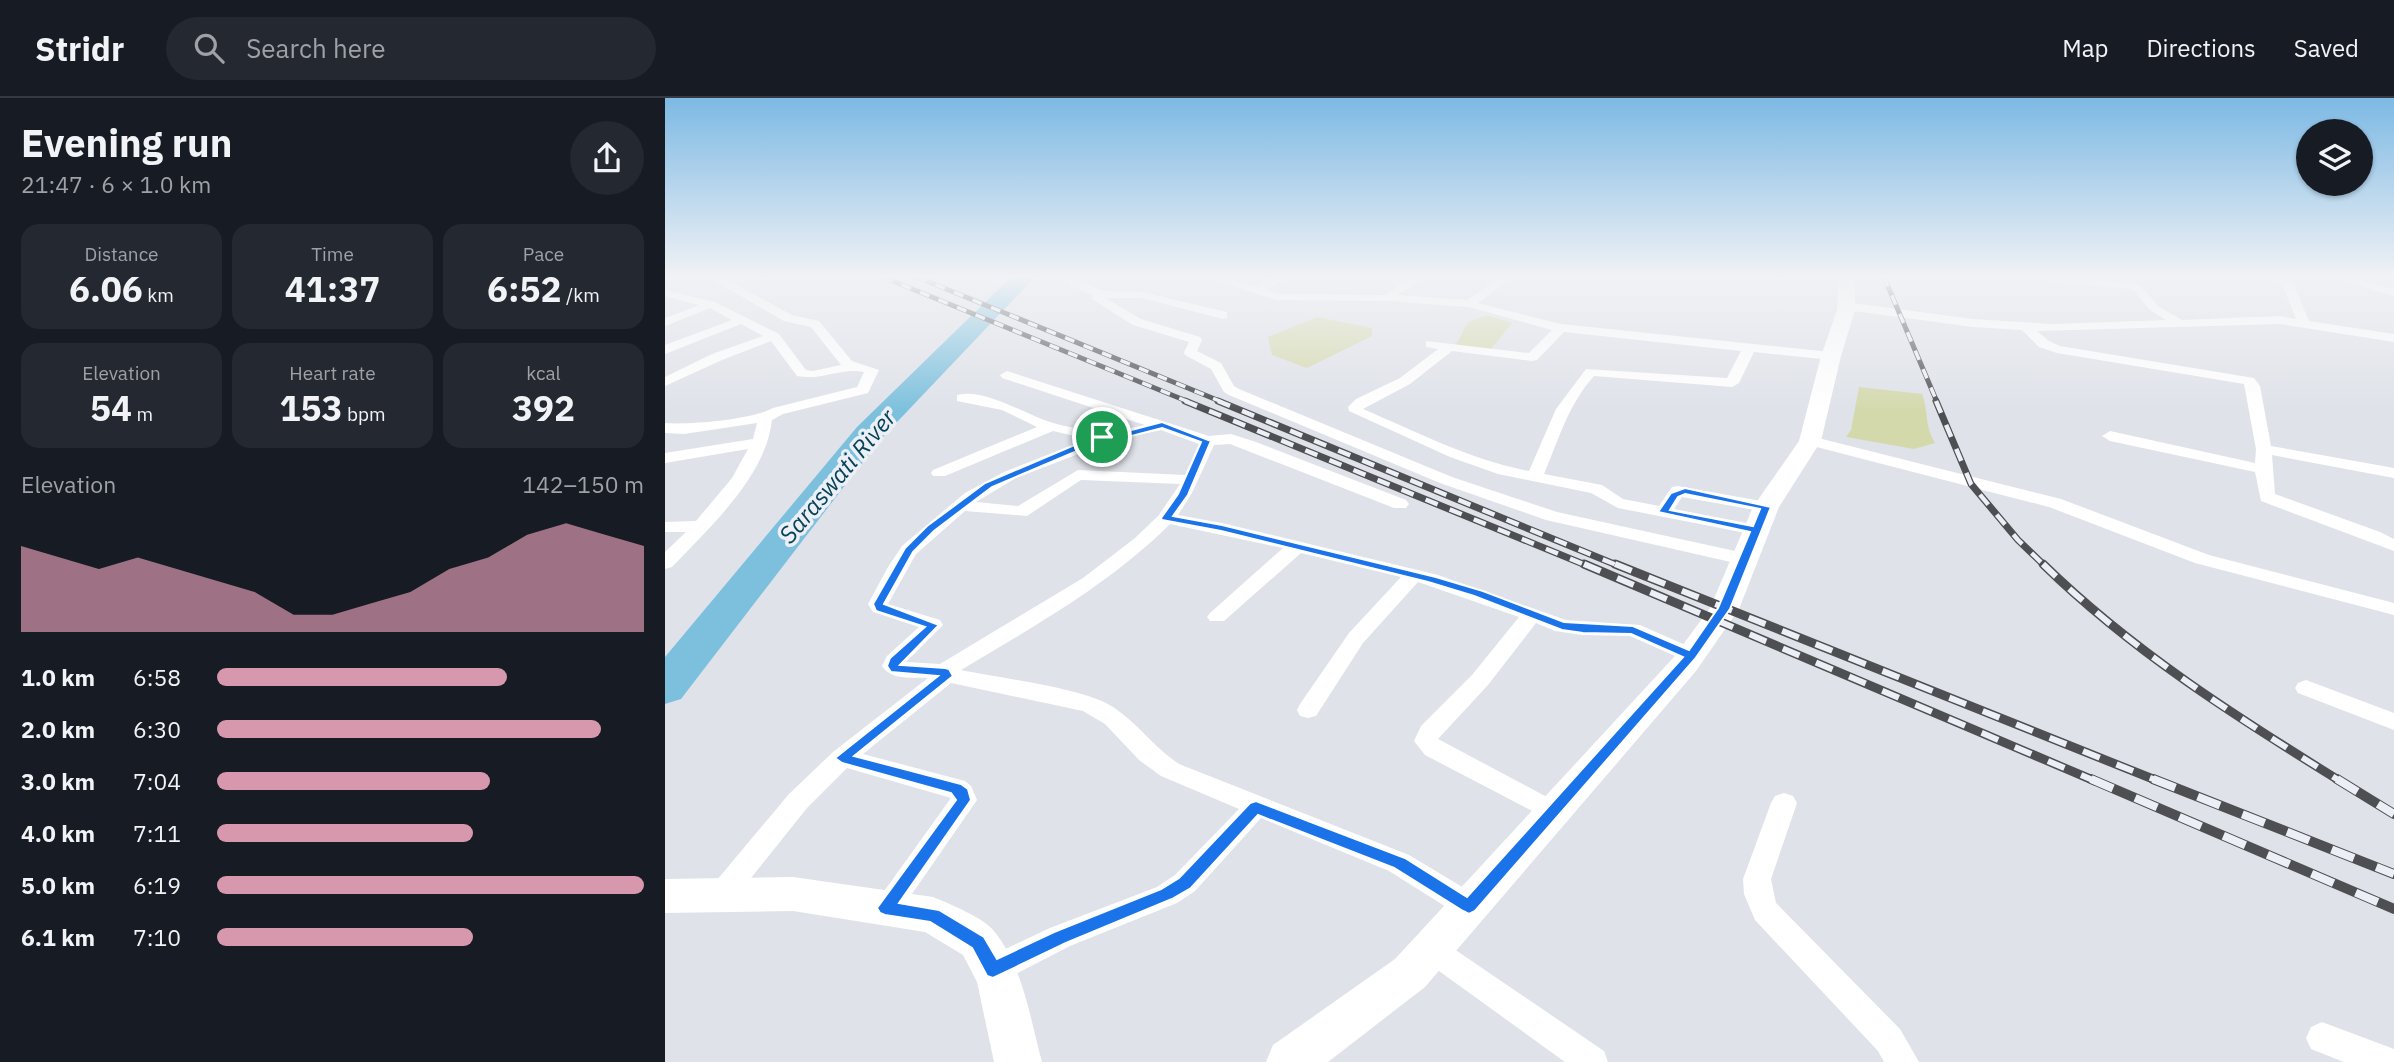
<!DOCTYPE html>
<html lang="en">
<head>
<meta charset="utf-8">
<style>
	:root { --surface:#171b24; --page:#242831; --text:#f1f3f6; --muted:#9ea1a6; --line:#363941; --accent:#d798ad }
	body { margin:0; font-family:"IBM Plex Sans",sans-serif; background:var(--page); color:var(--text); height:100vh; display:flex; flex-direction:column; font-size:26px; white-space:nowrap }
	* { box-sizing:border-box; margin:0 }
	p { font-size:23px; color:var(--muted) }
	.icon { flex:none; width:38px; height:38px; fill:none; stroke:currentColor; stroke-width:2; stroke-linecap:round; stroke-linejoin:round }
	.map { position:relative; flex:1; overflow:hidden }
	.panel { display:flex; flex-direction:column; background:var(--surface); width:665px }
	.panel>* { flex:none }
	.buttons { position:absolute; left:1631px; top:21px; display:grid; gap:14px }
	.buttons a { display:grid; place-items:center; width:77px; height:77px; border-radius:50%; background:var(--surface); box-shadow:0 2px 5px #0004; font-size:35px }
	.pin { position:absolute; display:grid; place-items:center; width:60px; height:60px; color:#fff; margin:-30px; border:4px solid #fff; border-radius:50%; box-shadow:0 2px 7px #0007 }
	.round { display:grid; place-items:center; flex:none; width:74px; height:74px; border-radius:37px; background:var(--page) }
	.summary { display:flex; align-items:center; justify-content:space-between; height:119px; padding:0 21px }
	h1 { font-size:38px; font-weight:700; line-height:52px }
	.stats { display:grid; grid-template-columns:repeat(3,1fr); gap:10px; height:119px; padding:7px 21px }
	.stats div { display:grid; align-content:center; border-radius:18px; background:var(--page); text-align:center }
	.stats b { font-size:35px; font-weight:700 }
	.stats small { font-size:19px; font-weight:400 }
	.stats p { font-size:19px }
	.chart { height:196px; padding:14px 21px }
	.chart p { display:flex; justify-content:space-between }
	.chart svg { width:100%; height:126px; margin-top:7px; fill:var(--accent); opacity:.7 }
	ul { padding:0 21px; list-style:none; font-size:23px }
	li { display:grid; grid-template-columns:112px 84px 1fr; align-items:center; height:52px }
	li i { height:18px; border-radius:9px; background:var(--accent) }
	header { display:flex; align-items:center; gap:42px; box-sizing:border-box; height:98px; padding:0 35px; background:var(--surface); border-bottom:2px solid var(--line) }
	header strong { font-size:33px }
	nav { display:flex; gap:38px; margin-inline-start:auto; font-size:24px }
	.search { width:490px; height:63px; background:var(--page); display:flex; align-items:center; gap:18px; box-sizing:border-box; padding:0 24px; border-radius:38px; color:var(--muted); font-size:26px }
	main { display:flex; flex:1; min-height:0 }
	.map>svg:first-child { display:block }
	.green { fill:#d4d9ac }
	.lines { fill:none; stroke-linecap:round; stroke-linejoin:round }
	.river { fill:#7cc0dd; fill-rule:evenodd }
	.minor { fill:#fff; fill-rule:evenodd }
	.secondary { fill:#fff; fill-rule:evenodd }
	.rail-far3-casing { stroke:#4e4f52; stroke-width:5 }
	.rail-far2-casing { stroke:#4e4f52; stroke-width:7 }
	.rail-far1-casing { stroke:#4e4f52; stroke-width:9 }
	.rail-casing { stroke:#4e4f52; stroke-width:10 }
	.rail-far3 { stroke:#ecf0f6; stroke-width:3.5; stroke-dasharray:10; stroke-linecap:butt }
	.rail-far2 { stroke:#ecf0f6; stroke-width:4.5; stroke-dasharray:13; stroke-linecap:butt }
	.rail-far1 { stroke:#ecf0f6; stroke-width:6; stroke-dasharray:18; stroke-linecap:butt }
	.rail { stroke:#ecf0f6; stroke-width:8; stroke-dasharray:24; stroke-linecap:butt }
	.route { fill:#1a73e8; stroke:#fff; stroke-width:2; fill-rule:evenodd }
	.labels { text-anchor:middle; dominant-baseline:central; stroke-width:7; stroke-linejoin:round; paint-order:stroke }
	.water-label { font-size:24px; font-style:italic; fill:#064357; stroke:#ecf0f6 }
</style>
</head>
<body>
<header>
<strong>Stridr</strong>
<div class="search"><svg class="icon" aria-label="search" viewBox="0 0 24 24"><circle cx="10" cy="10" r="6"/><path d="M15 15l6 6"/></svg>Search here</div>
<nav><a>Map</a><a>Directions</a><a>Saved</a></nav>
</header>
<main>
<section class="panel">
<div class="summary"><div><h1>Evening run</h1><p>21:47 · 6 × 1.0 km</p></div><a class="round"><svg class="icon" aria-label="share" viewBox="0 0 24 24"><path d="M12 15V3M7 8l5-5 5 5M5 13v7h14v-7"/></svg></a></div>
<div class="stats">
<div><p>Distance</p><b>6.06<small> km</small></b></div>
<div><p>Time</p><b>41:37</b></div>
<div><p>Pace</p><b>6:52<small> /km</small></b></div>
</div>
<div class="stats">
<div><p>Elevation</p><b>54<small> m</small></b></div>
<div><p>Heart rate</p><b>153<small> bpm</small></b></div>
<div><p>kcal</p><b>392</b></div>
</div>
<div class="chart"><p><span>Elevation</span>142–150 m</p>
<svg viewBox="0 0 160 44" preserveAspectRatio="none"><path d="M0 44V14L10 18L20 22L30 18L40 22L50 26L60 30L70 38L80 38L90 34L100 30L110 22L120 18L130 10L140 6L150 10L160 14V44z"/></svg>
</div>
<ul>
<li><b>1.0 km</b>6:58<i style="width:68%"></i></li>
<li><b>2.0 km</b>6:30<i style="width:90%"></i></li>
<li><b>3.0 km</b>7:04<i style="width:64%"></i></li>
<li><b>4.0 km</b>7:11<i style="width:60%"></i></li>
<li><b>5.0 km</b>6:19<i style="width:100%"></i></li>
<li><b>6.1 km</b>7:10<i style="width:60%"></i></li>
</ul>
</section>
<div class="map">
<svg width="1729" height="964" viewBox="0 0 1729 964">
	<rect width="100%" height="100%" fill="#dfe2e9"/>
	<path class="green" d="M824,218L847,225L825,252L790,248C803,229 796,222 824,218Z
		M652,219L707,230V238L642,270L607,257L603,239Z
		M1194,289L1257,296C1264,315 1259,326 1270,345L1249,351L1181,339L1186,332Z"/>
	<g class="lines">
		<path class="river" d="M346,179H370L214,343L16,601L0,606V559L192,329Z"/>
		<path class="minor" d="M0,179H8L0,183Z
			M43,179H57L127,217L154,223L187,263L214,272L203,295L118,316L107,322C101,378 46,428 7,469L0,471V454L21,434H0V424L31,423L67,380L83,351L0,365V355L88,341L92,325L19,336L0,335V325C26,327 86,322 108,310L192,289L199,274C177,269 156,283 132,278L106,243L57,262L0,288V279L47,256L98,238L76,226L0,256V247L67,222L45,210L0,228V220L34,207L0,198V192L50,204L114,236L141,272L148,273L176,267L146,229L119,223Z
			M405,179H416L415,184L439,193L477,194L562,214V220L558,221L477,200H440L476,221L535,239L537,242L532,253L556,265L569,288L574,291L787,379L892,414L1079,455L1088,461L1079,467L881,422L775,385L564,297L559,294L546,271L520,257L519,254L524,244L468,227L427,201V196L405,188Z
			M541,179H558L591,189L608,179H621L602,192L612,196L720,197L745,179H759L733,197L802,202L835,179H848L813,205L896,226L1166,254L1173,258L1166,262L1089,254L1074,285L1067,289L929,278C903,307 894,341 879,376L937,387L958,401L994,408L1007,389L1013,388L1107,405L1110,409L1107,413L1101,414L1017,399L1009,411L1097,428L1100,432L1091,437L953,410L926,395L833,376L785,359L684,313L683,309L691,301L735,280L773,251L761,249V243L864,255L887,232L804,209L723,203L611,202ZM899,234L1076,253L1062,280L921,271L891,311L864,373C806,362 752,334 698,311L745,286L787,253L867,263L872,262Z
			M1375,179H1414L1470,186L1477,189L1493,208L1517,222L1615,218L1631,221L1618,188L1610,179H1622L1629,187L1644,223L1729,236V244L1615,226L1372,233L1384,243L1395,248L1589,280L1595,288L1606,348L1729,370V380L1607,357L1610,396L1715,434L1729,441V453L1596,403L1590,374L1445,343L1437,338L1445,333L1590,365L1591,351L1579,286L1392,255L1374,249L1357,232L1308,229L1181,212L1175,208L1181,204L1308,221L1387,226L1501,222L1485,212L1469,193L1464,191L1380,182Z
			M1667,179H1685L1729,191V198Z
			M342,273L544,338L566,336L591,344L741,402L744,406L741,410H729L565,346L549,347L527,395L513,417L557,425L773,477L901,522L975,527L1034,553L1037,558L1034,563L1026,565L965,538L917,537L890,533L871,525L823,587L773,641L897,707L901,714L897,721L888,724L760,657L749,643L756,628L807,577L854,519L753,484L698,545L651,618L643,620L635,618L632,612L635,606L684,535L736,479L636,455L559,523H545L542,519L545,515L618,450L505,426C444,487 369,528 296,572C334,580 419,590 448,609C473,625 489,650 514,666L744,757L814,799L818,808L814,817L804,820L794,817L724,773L596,720L530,793L512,805L405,848L339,882L328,886L317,882L313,872L317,862L385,830L492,789L510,777L574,711L496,678L474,662L440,626L418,613L286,585L198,656L300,683L306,688L312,702L231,819L221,822L211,819L207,810L286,700L182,670L142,710L66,805L56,809L46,805L42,797L46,789L124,696L168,654L263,580C248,579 227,583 217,568L222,558L254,529L208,514L203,506L223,469L237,448L300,395L339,374L423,341L388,333L280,378H268L266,375L268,372L372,329L337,312L292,303V297C320,290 359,316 385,324C418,334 447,335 480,327L337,280L335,277ZM496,332L534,346L520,377L413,372L353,408L311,404L351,380L429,350C446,340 476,337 496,332ZM416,382L515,386L494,417L470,440L418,480L275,566L241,564L278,527L275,522L223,506L251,456L300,413L362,418Z
			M1145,338L1396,401L1544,457L1729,505V517L1530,465L1384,409L1140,346L1137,343L1140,340Z
			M1641,582L1729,615V632L1633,595L1630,590L1633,585Z
			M1119,695L1128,698L1132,705L1106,781L1111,805L1235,931L1254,964H1219L1213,953L1090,822L1079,796L1078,781L1106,705L1110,698Z
			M766,838L776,842L939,953L943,964H900L756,860L751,851L756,842Z
			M1657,924L1729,951V964H1679L1646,951L1641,940L1646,929Z"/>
		<path class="secondary" d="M1174,179H1190V212L1176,258L1156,343L1114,409L1074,511L1031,573L760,889L663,964H601L608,947L730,861L1009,559L1045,510L1088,409L1134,343L1156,258L1172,212Z
			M128,779L268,799C283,805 319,820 329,833C358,869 365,920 377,964H329L312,884L298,857L260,834L128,813L0,815V781Z"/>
		<defs>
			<path id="rail-far3" d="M218,179L524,304
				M252,179L557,304
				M1219,179L1272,304"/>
			<path id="rail-far2" d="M520,303L923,468
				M553,303L954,468
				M1271,303L1306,386L1353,442L1380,468"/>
			<path id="rail-far1" d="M919,466L1430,683
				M950,466L1493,683
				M1378,466C1466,552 1570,618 1675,683"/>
			<path id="rail" d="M1426,681L1729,811
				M1488,681L1729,776
				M1672,681L1729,716"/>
		</defs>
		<use href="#rail-far3" class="rail-far3-casing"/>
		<use href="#rail-far2" class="rail-far2-casing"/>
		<use href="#rail-far1" class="rail-far1-casing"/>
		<use href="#rail" class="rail-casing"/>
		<use href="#rail-far3" class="rail-far3"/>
		<use href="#rail-far2" class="rail-far2"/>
		<use href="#rail-far1" class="rail-far1"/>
		<use href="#rail" class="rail"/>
	</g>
	<linearGradient id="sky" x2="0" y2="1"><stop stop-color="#7db9e4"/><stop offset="0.57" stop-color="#f1f2f5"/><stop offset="1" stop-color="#f1f2f5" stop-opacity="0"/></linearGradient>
	<rect width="1729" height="314" fill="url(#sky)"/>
	<path class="route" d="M497,324L546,343L523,397L508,418L557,427L771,479L818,493L899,524L968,528L1024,552L1053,510L1085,434L993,414L1006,395L1020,390L1106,409L1065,511L1030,561L810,813L804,816L798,813L729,770L593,717L526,790L507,801L401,845L328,880L322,878L307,850L265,824L220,817L215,815L212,810L291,702L286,695L177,665L170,660L273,578L226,574L222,568L225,560L260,529L211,513L208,506L240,450L262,428L320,385L433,337L455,335ZM497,330L536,344L513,396L496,420L497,422L556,433L763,484L809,498L897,532L918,535L966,536L1018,559L802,799L740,760L591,703L585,705L514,780L496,791L389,834L332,861L319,839L274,812L234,805L306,702L303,691L296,686L189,658L288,578L284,571L280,570L235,567L274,527L219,506L248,454L269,433L327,389L438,342L455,341ZM1020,396L1095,411L1088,428L1005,412L1013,399Z"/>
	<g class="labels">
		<g class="water-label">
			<text transform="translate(172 378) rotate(-50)">Saraswati River</text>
		</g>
	</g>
</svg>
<div class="buttons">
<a><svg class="icon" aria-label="layers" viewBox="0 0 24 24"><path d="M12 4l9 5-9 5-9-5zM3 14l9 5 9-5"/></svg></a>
</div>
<div class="pin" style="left:437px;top:339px;background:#1e9e55"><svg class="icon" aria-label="arrive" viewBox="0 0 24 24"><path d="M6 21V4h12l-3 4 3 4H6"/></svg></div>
</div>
</main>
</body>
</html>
